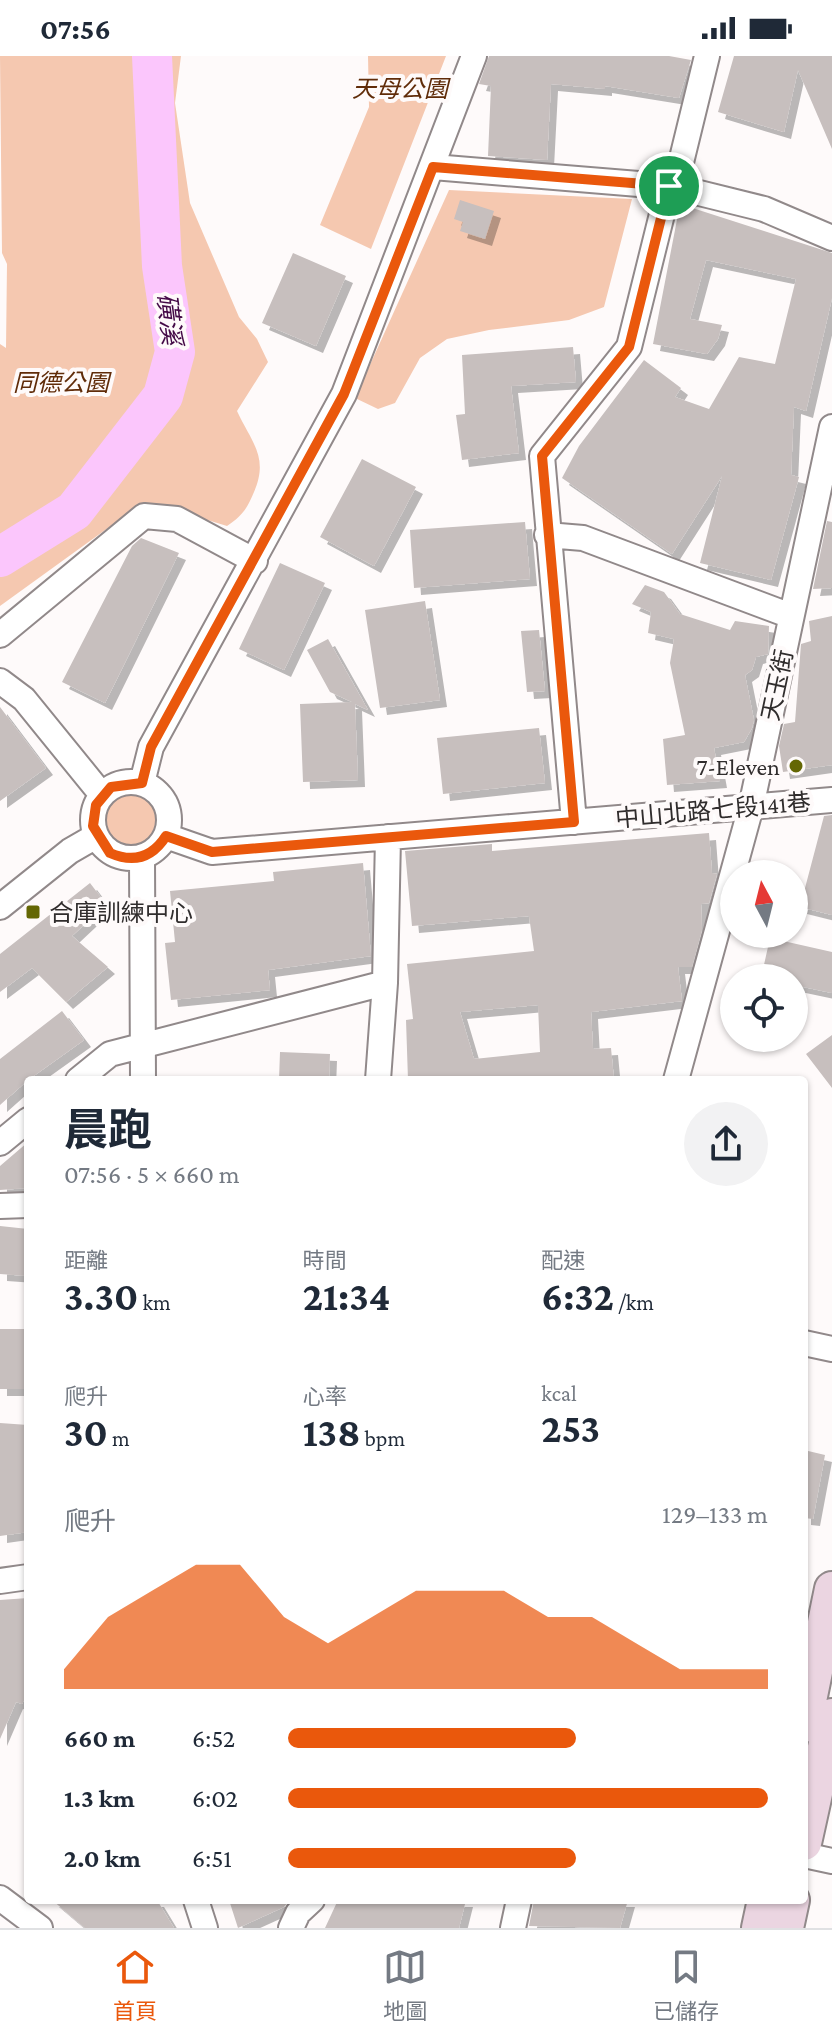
<!DOCTYPE html>
<html lang="zh-TW">
<head>
<meta charset="utf-8">
<style>
	:root { --surface:#fff; --page:#f2f2f3; --text:#1f2937; --muted:#747a83; --line:#e0e1e3; --accent:#ea580c }
	body { margin:0; font-family:"Crimson Pro","Noto Sans TC",serif; background:var(--page); color:var(--text); height:100vh; display:flex; flex-direction:column; font-size:30px; white-space:nowrap }
	* { box-sizing:border-box; margin:0 }
	p { font-size:26px; color:var(--muted) }
	.icon { flex:none; width:44px; height:44px; fill:none; stroke:currentColor; stroke-width:2; stroke-linecap:round; stroke-linejoin:round }
	.map { position:relative; flex:1; overflow:hidden }
	.side { position:absolute; left:24px; top:1020px; width:784px; height:828px; display:flex; flex-direction:column; background:var(--surface); border-radius:8px; box-shadow:0 2px 6px #0004 }
	.side>* { flex:none }
	.needle { width:52px; rotate:353deg }
	.fabs { position:absolute; left:720px; top:804px; display:grid; gap:16px }
	.fabs a { display:grid; place-items:center; width:88px; height:88px; border-radius:50%; background:var(--surface); box-shadow:0 2px 6px #0004; font-size:40px }
	.pin { position:absolute; display:grid; place-items:center; width:68px; height:68px; color:#fff; margin:-34px; border:4px solid #fff; border-radius:50%; box-shadow:0 2px 8px #0007 }
	.round { display:grid; place-items:center; flex:none; width:84px; height:84px; border-radius:42px; background:var(--page) }
	.summary { display:flex; align-items:center; justify-content:space-between; height:136px; padding:0 40px }
	h1 { font-size:44px; font-weight:700; line-height:60px }
	.figures { display:grid; grid-template-columns:repeat(3,1fr); gap:12px; height:136px; padding:8px 40px }
	.figures div { display:grid; align-content:center }
	.figures b { font-size:40px; font-weight:700 }
	.figures small { font-size:22px; font-weight:400 }
	.figures p { font-size:22px }
	.chart { height:224px; padding:16px 40px }
	.chart p { display:flex; justify-content:space-between }
	.chart svg { width:100%; height:144px; margin-top:8px; fill:var(--accent); opacity:.7 }
	ul { padding:0 40px; list-style:none; font-size:26px }
	li { display:grid; grid-template-columns:128px 96px 1fr; align-items:center; height:60px }
	li i { height:20px; border-radius:10px; background:var(--accent) }
	.status { display:flex; justify-content:space-between; align-items:center; height:56px; padding:0 40px; background:var(--surface); direction:ltr }
	.status svg { height:22px; fill:currentColor }
	.dock { display:flex; justify-content:space-around; align-items:center; height:112px; border-top:2px solid var(--line); background:var(--surface); font-size:22px; color:var(--muted) }
	.dock a { display:grid; justify-items:center; gap:4px }
	.dock .selected { color:var(--accent) }
	.map>svg:first-child { display:block }
	.green { fill:#f5c8b0 }
	.lines { fill:none; stroke-linecap:round; stroke-linejoin:round }
	.river { stroke:#fbc6fc; stroke-width:40 }
	.building { fill:#c7bfbe; fill-rule:evenodd; filter:url(#shadow) }
	.street-casing { stroke:#91898a; stroke-width:28 }
	.secondary-casing { stroke:#91898a; stroke-width:38 }
	.street { stroke:#fff; stroke-width:24 }
	.secondary { stroke:#ebd5e1; stroke-width:34 }
	.route-casing { stroke:#fff; stroke-width:16 }
	.route { stroke:#ea580c; stroke-width:10 }
	.poi-dot { fill:#646704; stroke:#fefafa; stroke-width:3 }
	.labels { text-anchor:middle; dominant-baseline:central; stroke-width:8; stroke-linejoin:round; paint-order:stroke }
	.park-label { font-size:24px; font-style:italic; fill:#602c09; stroke:#fefafa }
	.street-label { font-size:24px; fill:#302d2d; stroke:#fefafa }
	.poi-label { font-size:24px; fill:#302d2d; stroke:#fefafa; text-anchor:end }
	.water-label { font-size:26px; font-style:italic; fill:#440a47; stroke:#fefafa }
</style>
</head>
<body>
<div class="status"><b>07:56</b><svg viewBox="0 0 49 12"><path d="M0 12V9h3v3zM5 12V6h3v6zM10 12V3h3v9zM15 12V0h3v12zM26 1h20v11H26zM47 4h2v5h-2z"/></svg></div>
<div class="map">
<svg width="832" height="1872" viewBox="0 0 832 1872">
	<defs>
		<filter id="shadow"><feDropShadow dx="7" dy="7" stdDeviation="0" flood-color="#0004"/></filter>
	</defs>
	<rect width="100%" height="100%" fill="#fefafa"/>
	<path class="green" d="M0,0H181L175,47L190,147L239,261L257,283L268,306L237,355C252,387 269,401 254,436C247,453 242,460 227,470L188,458L137,451L0,550V288L6,292L7,208L2,197Z
		M368,0H446L371,193L320,169L369,51Z
		M449,134L632,143L604,251L569,264L489,274L447,283L420,302L395,347L378,353L355,342Z
		M103 763a28 28 0 1 1 56 0a28 28 0 1 1-56 0Z"/>
	<g class="lines">
		<path class="river" d="M0,501L74,455L163,340L175,296L162,210L152,0"/>
	</g>
	<path class="building" d="M489,0H669L691,4L679,42L605,30V33L551,28L547,104L488,100L491,30L479,28Z
		M734,0H832V93L798,14L784,76L718,56Z
		M460,144L494,155L485,183L460,175L463,166L454,163Z
		M680,148L832,197V242L806,355L794,351L791,419L799,421L771,524L700,507L722,420L672,498L562,422L579,390L644,304L681,332L675,341L709,353L739,301L775,308L796,223L706,204L690,263L722,269L718,283L707,298L653,288Z
		M293,197L346,220L316,290L262,267Z
		M573,291L576,326L511,330L519,397L462,404L456,359L465,358L462,299Z
		M362,403L416,431L374,510L320,481Z
		M827,465L832,466V532L813,533Z
		M525,466L530,523L414,532L410,474Z
		M141,482L179,497L105,647L62,626L132,490Z
		M280,507L325,527L284,614L239,593Z
		M645,529L664,536L680,558L730,574L735,565L769,570L768,598L756,601L752,614L745,619L754,664L752,672L744,686L714,692L720,725L667,729L663,683L685,679L670,607L674,583L648,577L651,556L632,548Z
		M425,545L440,644L380,652L365,554Z
		M832,560V709L783,716L779,690L784,668L795,666L801,588L811,585L809,565Z
		M539,574L545,635L527,636L521,575Z
		M328,583L368,654L355,648L358,724L303,726L300,648L352,646L330,636L307,594Z
		M0,651L46,712L0,745Z
		M539,672L545,727L443,738L437,682Z
		M832,759V859L800,851L824,760Z
		M709,777L712,817L717,818L709,847L701,848L702,874L692,911H678L682,945L591,956L593,993L611,992L614,1024H408L406,964L413,963L407,908L534,895L529,860L412,870L405,795L492,788V795ZM538,949L540,996L474,1003L460,956Z
		M363,807L371,900L268,914L270,934L171,944L165,887L175,886L170,835L274,825L273,816Z
		M90,827L106,848L72,880L108,911L66,946L32,912L0,936V898Z
		M770,882L832,896V937L794,929V922H761Z
		M62,955L84,984L28,1024L0,1049V1003Z
		M832,979V1032L806,998Z
		M280,996L330,998L329,1024H279Z
		M28,1086V1132L0,1134V1110Z
		M0,1170L28,1173V1220L0,1218Z
		M0,1273H28V1333H0Z
		M0,1367L28,1369V1476L0,1480Z
		M804,1394L825,1399L813,1463L804,1462Z
		M28,1542V1637L22,1648L16,1646L0,1683V1544Z
		M52,1844H157L174,1872H85Z
		M229,1844H290L284,1851L238,1872Z
		M338,1844H466L459,1872H325Z
		M534,1844H628L620,1872L529,1870Z"/>
	<g class="lines">
		<defs>
			<path id="street" d="M433,111L675,131L764,153L832,182
				M675,131L707,0
				M547,479L583,482L791,560
				M0,579L144,460L177,463L255,505
				M0,625L24,643L102,739
				M93 764a38 38 0 1 1 76 0a38 38 0 1 1-76 0Z
				M142,727L151,691L344,338L474,0
				M574,766L542,400L629,291L669,130
				M166,780L212,796L832,744
				M142,801L143,1024
				M0,851L70,795L96,780
				M78,1024L110,998L385,927
				M378,1024L385,927L388,781
				M676,1024L751,751L832,371
				M0,1087L28,1064
				M0,1150L28,1149
				M804,1287L832,1293
				M0,1525L28,1521
				M804,1799L832,1805
				M0,1842L40,1872
				M196,1844L205,1872
				M291,1872L298,1857L312,1844
				M513,1872L519,1844"/>
			<path id="secondary" d="M804,1669L832,1533
				M804,1787L832,1660
				M759,1872L765,1844
				M786,1872L792,1844"/>
		</defs>
		<use href="#street" class="street-casing"/>
		<use href="#secondary" class="secondary-casing"/>
		<use href="#street" class="street"/>
		<use href="#secondary" class="secondary"/>
	</g>
	<g class="lines">
		<defs>
			<path id="route" d="M433,111L669,130L629,291L542,400L574,766L212,796L166,780C152,802 133,807 110,797L93,770L96,749L111,731L142,727L151,691L344,338Z"/>
		</defs>
		<use href="#route" class="route-casing"/>
		<use href="#route" class="route"/>
	</g>
	<g class="poi-dot">
		<circle cx="796" cy="710" r="8"/>
		<rect x="25" y="848" width="16" height="16" rx="4"/>
	</g>
	<g class="labels">
		<g class="park-label">
			<text x="400" y="32">天母公園</text>
			<text x="61" y="326">同德公園</text>
		</g>
		<g class="street-label">
			<text transform="translate(777 629) rotate(-78)">天玉街</text>
			<text transform="translate(713 754) rotate(-5)">中山北路七段141巷</text>
		</g>
		<g class="poi-label">
			<text x="780" y="710">7-Eleven</text>
			<text x="49" y="856" text-anchor="start">合庫訓練中心</text>
		</g>
		<g class="water-label">
			<text transform="translate(169 263) rotate(83)">磺溪</text>
		</g>
	</g>
</svg>
<div class="fabs">
<a><svg class="needle" viewBox="-14 -14 28 28"><path d="M0-13l5 13h-10z" fill="#e53935"/><path d="M0 13l5-13h-10z" fill="#747a83"/></svg></a>
<a><svg class="icon" aria-label="locate" viewBox="0 0 24 24"><circle cx="12" cy="12" r="6"/><path d="M12 2v4M12 18v4M2 12h4M18 12h4"/></svg></a>
</div>
<div class="pin" style="left:669px;top:130px;background:#1e9e55"><svg class="icon" aria-label="arrive" viewBox="0 0 24 24"><path d="M6 21V4h12l-3 4 3 4H6"/></svg></div>
<section class="side">
<div class="summary"><div><h1>晨跑</h1><p>07:56 · 5 × 660 m</p></div><a class="round"><svg class="icon" aria-label="share" viewBox="0 0 24 24"><path d="M12 15V3M7 8l5-5 5 5M5 13v7h14v-7"/></svg></a></div>
<div class="figures">
<div><p>距離</p><b>3.30<small> km</small></b></div>
<div><p>時間</p><b>21:34</b></div>
<div><p>配速</p><b>6:32<small> /km</small></b></div>
</div>
<div class="figures">
<div><p>爬升</p><b>30<small> m</small></b></div>
<div><p>心率</p><b>138<small> bpm</small></b></div>
<div><p>kcal</p><b>253</b></div>
</div>
<div class="chart"><p><span>爬升</span>129–133 m</p>
<svg viewBox="0 0 160 44" preserveAspectRatio="none"><path d="M0 44V38L10 22L20 14L30 6L40 6L50 22L60 30L70 22L80 14L90 14L100 14L110 22L120 22L130 30L140 38L150 38L160 38V44z"/></svg>
</div>
<ul>
<li><b>660 m</b>6:52<i style="width:60%"></i></li>
<li><b>1.3 km</b>6:02<i style="width:100%"></i></li>
<li><b>2.0 km</b>6:51<i style="width:60%"></i></li>
</ul>
</section>
</div>
<nav class="dock">
<a class="selected"><svg class="icon" aria-label="home" viewBox="0 0 24 24"><path d="M3 11l9-7 9 7M6 9v11h12V9"/></svg>首頁</a>
<a><svg class="icon" aria-label="map" viewBox="0 0 24 24"><path d="M3 6l6-2 6 2 6-2v14l-6 2-6-2-6 2zM9 4v14M15 6v14"/></svg>地圖</a>
<a><svg class="icon" aria-label="saved" viewBox="0 0 24 24"><path d="M7 4h10v16l-5-4-5 4z"/></svg>已儲存</a>
</nav>
</body>
</html>
